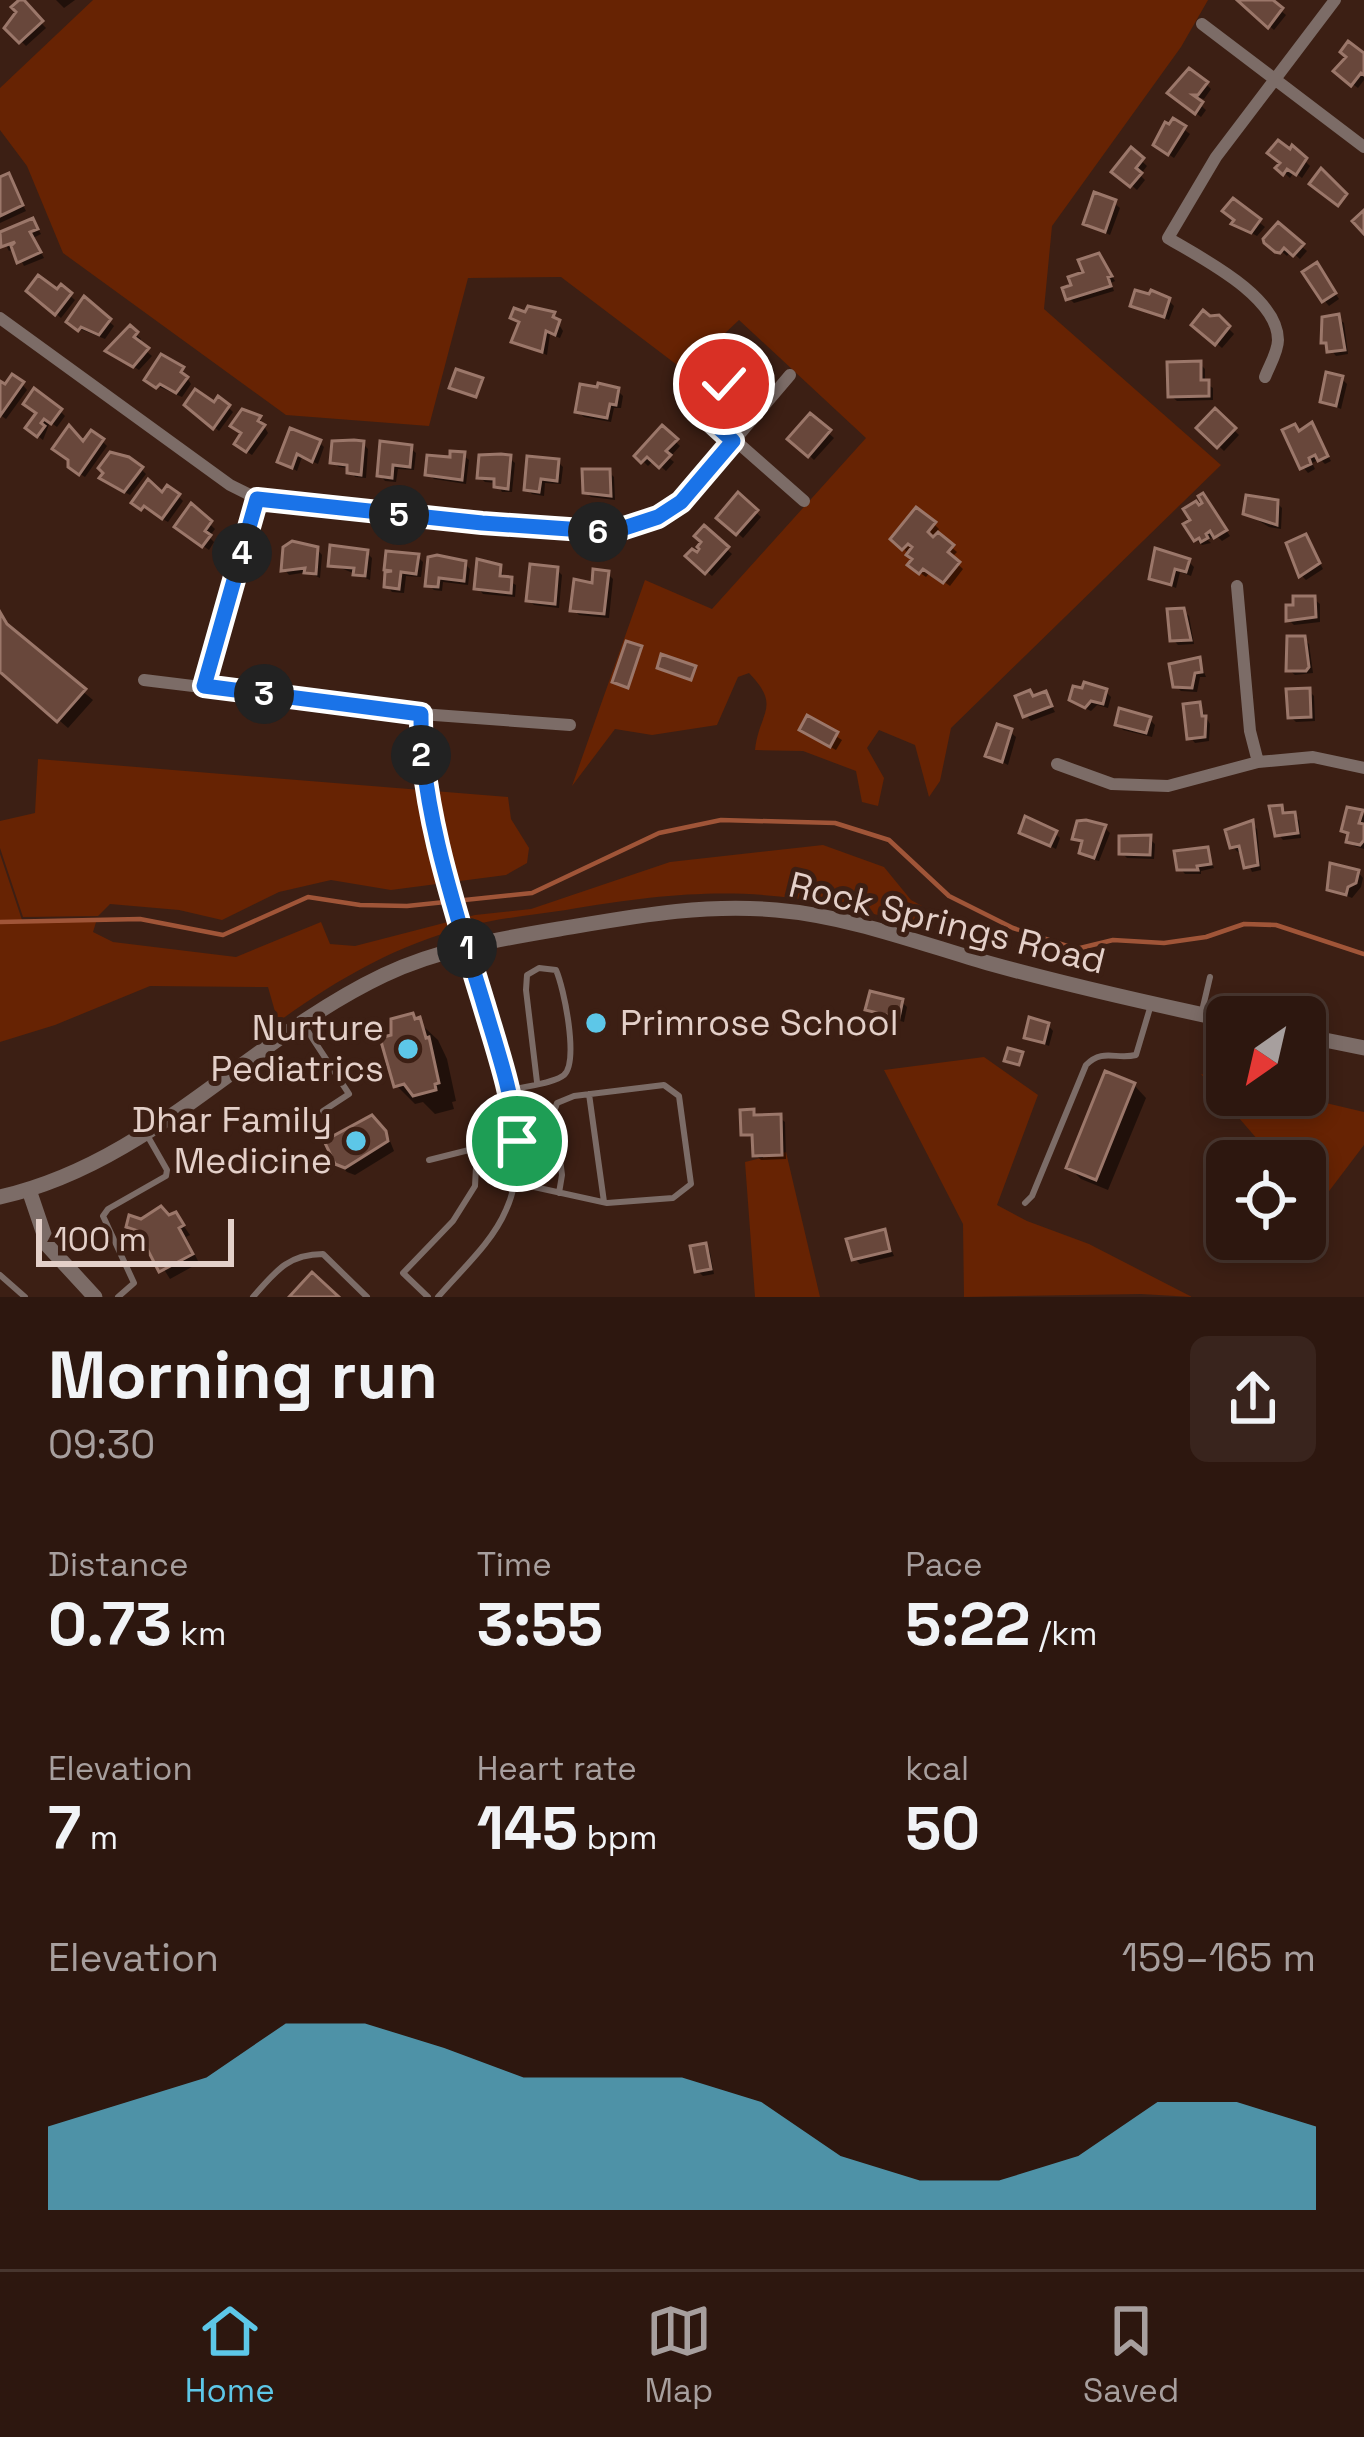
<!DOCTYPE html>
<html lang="en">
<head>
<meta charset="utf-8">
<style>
	:root { --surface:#2d170f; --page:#39241d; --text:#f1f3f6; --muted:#a79f9e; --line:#48362f; --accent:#5dc7e8 }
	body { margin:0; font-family:"Space Grotesk",sans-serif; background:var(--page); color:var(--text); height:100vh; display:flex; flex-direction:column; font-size:45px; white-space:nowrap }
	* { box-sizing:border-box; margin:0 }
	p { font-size:39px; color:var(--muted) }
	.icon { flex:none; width:66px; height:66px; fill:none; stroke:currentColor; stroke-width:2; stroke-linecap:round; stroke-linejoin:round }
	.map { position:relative; height:1297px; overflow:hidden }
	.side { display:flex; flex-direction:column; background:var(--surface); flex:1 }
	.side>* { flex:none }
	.needle { width:78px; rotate:214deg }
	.buttons { position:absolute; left:1206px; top:996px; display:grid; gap:24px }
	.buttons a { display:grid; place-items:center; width:120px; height:120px; border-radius:18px; background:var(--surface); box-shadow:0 6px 18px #0003,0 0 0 3px var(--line); font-size:60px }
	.scale { position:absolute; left:36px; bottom:30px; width:198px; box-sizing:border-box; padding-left:12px; border:6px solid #e4d0c9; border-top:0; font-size:33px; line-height:42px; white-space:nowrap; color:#e4d0c9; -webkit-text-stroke:9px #3c1f14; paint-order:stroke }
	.pin { position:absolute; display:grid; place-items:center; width:102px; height:102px; color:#fff; margin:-51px; border:6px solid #fff; border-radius:50%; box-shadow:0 3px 12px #0007 }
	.km { position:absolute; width:60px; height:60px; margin:-30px; border-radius:50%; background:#222; color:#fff; font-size:33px; line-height:60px; text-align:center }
	.round { display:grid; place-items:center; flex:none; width:126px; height:126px; border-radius:18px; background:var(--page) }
	.head { display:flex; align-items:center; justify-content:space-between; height:204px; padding:0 48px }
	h1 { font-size:66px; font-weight:700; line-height:90px }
	.metrics { display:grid; grid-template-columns:repeat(3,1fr); gap:18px; height:204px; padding:12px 48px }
	.metrics div { display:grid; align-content:center }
	.metrics b { font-size:60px; font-weight:700 }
	.metrics small { font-size:33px; font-weight:400 }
	.metrics p { font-size:33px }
	.chart { height:336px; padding:24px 48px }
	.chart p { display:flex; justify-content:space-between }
	.chart svg { width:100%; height:216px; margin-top:12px; fill:var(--accent); opacity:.7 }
	.tab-bar { display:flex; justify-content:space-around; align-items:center; height:168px; border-top:3px solid var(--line); background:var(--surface); font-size:33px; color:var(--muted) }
	.tab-bar a { display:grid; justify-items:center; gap:6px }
	.tab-bar .current { color:var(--accent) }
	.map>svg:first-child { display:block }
	.green { fill:#672303 }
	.shadow { fill:#0007 }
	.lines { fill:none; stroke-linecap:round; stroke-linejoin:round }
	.stream { stroke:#a05538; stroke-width:4.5 }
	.building { fill:#68473b; stroke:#9b776a; stroke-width:3 }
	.service { stroke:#7c6c67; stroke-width:6 }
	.minor { stroke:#7c6c67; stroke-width:12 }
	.tertiary { stroke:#7c6c67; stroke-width:15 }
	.route-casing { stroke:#fff; stroke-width:24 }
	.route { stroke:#1a73e8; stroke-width:15 }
	.poi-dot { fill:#5dc7e8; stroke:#3c1f14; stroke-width:4.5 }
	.labels { text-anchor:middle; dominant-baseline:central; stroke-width:10; stroke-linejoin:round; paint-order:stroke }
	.street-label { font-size:36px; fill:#e4d0c9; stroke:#3c1f14 }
	.poi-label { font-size:36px; fill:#e4d0c9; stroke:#3c1f14; text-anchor:end }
</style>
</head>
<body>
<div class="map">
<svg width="1364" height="1297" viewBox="0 0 1364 1297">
	<rect width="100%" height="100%" fill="#3c1f14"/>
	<path class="green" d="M93,0H1208L1181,47L1052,226L1044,309L1221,465L951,728L940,781L929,797L915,745L879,730L867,748L884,778L878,806L862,802L856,771L803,751L755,750C759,712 782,707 749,673L738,677L717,725L652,735L615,729L572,786L645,580L712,609L866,438L739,320L685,371L561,277L468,278L429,426L286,415L63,253L27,166L0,130V88Z
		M38,759L508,797L511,819L529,848L527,863L506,875L391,890L331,880L279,892L222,920L179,910L110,904L98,916L23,917L0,848V821L35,813Z
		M823,845L884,867L911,900L922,906L911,924C778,885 701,887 566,910C533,915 498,918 466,927C396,945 336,980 278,1022L268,987L150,986L55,1025L0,1042V854L22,920L97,919L93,932L113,942L236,957L321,922L330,944L355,946L475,915L531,909L670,862Z
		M984,1057L1038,1095L997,1205L1027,1221L1089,1244L1192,1297L1141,1294L964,1297L963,1224L884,1070Z
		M1201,1074L1227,1080V1095H1292L1364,1112V1145L1317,1207L1305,1194V1161H1276Z
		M786,1152L820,1297H755L745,1162Z"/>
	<path class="shadow" d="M56,0H75L64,8Z
		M1240,0H1268L1286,15L1274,30Z
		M21,2L46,28L26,46L8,28Z
		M1364,57V80L1358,88L1342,76L1349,58Z
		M1206,84L1211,89L1204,99L1189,95L1206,110L1201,117L1176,98Z
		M1174,122L1190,134L1174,158L1162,150Z
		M1293,150L1310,166L1302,178L1294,172L1290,178L1279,168Z
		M1132,152L1147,166L1140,175L1145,180L1137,190L1115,171Z
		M8,176L26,211L0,223V180Z
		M1233,202L1265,227L1257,236L1235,224Z
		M1114,203L1120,208L1110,235L1086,223Z
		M33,221L41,234L33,238L44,258L24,266L15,248L9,251L0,235Z
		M1278,226L1307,251L1300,259L1291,251L1287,256L1267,239Z
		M1103,262L1115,281L1111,283L1114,291L1074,303L1069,298Z
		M1321,271L1339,299L1329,306L1324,300Z
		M61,288L75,300L61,318L30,290L58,293Z
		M85,300L114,326L105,339L75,327Z
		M1168,300L1174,306L1169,320L1134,305Z
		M553,315L563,331L560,338L550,334L547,355L514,341L521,323L514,317Z
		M1218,318L1234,334L1222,348L1195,325Z
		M1338,318L1344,323L1348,354L1336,356L1324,342Z
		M130,329L141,339L138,344L152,356L139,370L109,351Z
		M757,359L762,364L737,391L713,369Z
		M1200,364L1205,369V383L1213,388V400L1177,401L1171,396Z
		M182,370L191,384L182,397L153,384Z
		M1342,379L1347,384L1341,409L1323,401Z
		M0,384H22L27,390L6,419L0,415Z
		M618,391L623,396L621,408H614L611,422L584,417L578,411Z
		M214,406L228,407L233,412L219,431L193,410Z
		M60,411L65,416L57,427L50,422L43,440L34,433L39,414Z
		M1215,412L1239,435L1224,451L1200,428Z
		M243,413L260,419L268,433L252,455L243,449Z
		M811,417L834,438L814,460L791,438Z
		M1311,426L1331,461L1325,464L1320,459L1312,463L1315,469L1308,473L1303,467L1301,434Z
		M662,429L680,446L669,458L674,462L666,471L654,460L648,466L638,456Z
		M102,441L107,446L85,477L77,472L84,446Z
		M319,442L324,447L318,464L302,457L297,471L280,461Z
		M363,444L368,449L366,478L355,477L350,468L339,467L333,462Z
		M410,448L416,453L414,470L398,469L396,482L385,481L380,475Z
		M463,455L469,460L466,484L434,479L428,473Z
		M509,458L515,463L512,492H502L497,483L485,482L480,477Z
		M558,462L563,467L561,484L545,483L544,496L532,494L527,489Z
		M141,469L146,474L130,495L108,483Z
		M609,472L614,477L615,500L591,497L585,492Z
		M163,496H178L183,501L168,522L135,503Z
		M739,497L761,517L743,538L720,517Z
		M1277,503L1282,508L1281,529L1269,527L1246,513Z
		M192,507L215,529L209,537L214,542L209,550L183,532Z
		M1212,509L1230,536L1222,541L1216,535L1208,540L1211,543L1202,545L1196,539Z
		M934,524L939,529L936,534L957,552L951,558L963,569L950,586L930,572L926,577L916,570L915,560L894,539Z
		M704,529L732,554L712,576L689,556H697L703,550Z
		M1306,537L1323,569L1306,580L1301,575Z
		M317,549L322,555L320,578L308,572L289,575L284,569Z
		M367,553L372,558L370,580L331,564Z
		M389,554L417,556L423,562L421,577L406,576L404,593L392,592L387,586Z
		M431,561L465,564L470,569L468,585L443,582L442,591L434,590L428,584Z
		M1189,562L1194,567L1191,576L1180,572L1176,588L1153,578Z
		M500,568L505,579L516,585L515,597L483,594L478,588Z
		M557,570L562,575L559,608L534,605L529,600Z
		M607,573L613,579L609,618L579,615L573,609Z
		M1314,599L1320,604V622L1294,625L1289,620Z
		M0,610L13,633L93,700L68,728L0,669Z
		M1183,611L1189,616L1194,644L1178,645L1173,639Z
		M1304,639L1309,644L1313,673L1295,675L1289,670Z
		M1199,660L1206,677H1200L1197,692L1181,691L1175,685Z
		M1309,691L1314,696L1315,721L1296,722L1291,717Z
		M1084,692H1106L1111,697L1108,708L1097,705L1091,711L1078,705L1072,699Z
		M1045,694L1055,712L1031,721L1026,715L1035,698Z
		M1199,705L1210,724L1209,741L1195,743L1190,737Z
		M809,719L842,740L836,750L808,735Z
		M1150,720L1155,725L1152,737L1123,730L1118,724Z
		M1010,732L1016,737L1008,765L989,755Z
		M1281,808L1299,820L1301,838L1283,840L1278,834Z
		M1361,813L1364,816V849L1354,846L1345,830Z
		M1252,824L1257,829L1261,870L1252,872L1243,851L1238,852L1232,847Z
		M1105,828L1110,833L1099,861L1087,858L1082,852L1084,844L1076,838Z
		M1022,832L1055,833L1060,838L1056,849Z
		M1149,838L1155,844L1154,859L1127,858L1122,853Z
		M1207,850L1214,868L1201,871V874H1185L1180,868Z
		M1358,872L1363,878L1361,887L1352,898L1331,889Z
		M902,1002L907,1007L904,1022L874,1014L869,1009Z
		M412,1016L438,1040L447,1059L456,1101L452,1102L454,1109L435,1114L423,1102L415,1104L396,1085L394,1037Z
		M1048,1025L1053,1031L1049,1046L1028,1037Z
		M1134,1085L1146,1098L1108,1190L1081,1179L1069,1167Z
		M753,1112L758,1118L779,1117L785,1122L786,1159L761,1160L756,1155L755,1139L744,1134Z
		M376,1121L386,1131L394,1151L355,1175L347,1172L337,1162Z
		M176,1215L190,1235L186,1237L199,1263L170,1279L144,1237L129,1226Z
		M884,1233L894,1256L860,1264L854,1258Z
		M705,1246L710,1252L714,1274L703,1276L698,1271Z"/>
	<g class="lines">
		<path class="stream" d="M0,922L140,919L223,935L308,897L360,905L407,906L532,893L659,833L721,820L835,823L889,840L949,896L1013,928L1076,949L1113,940L1164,943L1206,937L1244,924L1276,925L1364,954"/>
	</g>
	<path class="building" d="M19,0H24L43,21L19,43L4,28L16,12L11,7Z
		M1237,0H1273L1283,8L1268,28Z
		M1348,41L1364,53V75L1361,73L1351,86L1333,71L1346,57L1340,52Z
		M1189,68L1208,82L1198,95H1193L1203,102L1195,114L1167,93Z
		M1173,118L1186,126L1168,155L1153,145L1165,122L1169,124Z
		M1278,140L1290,149L1292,145L1307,158L1296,175L1287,169L1283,175L1275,168L1280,163L1267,153Z
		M1131,147L1144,158L1136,168L1142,173L1130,187L1111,172Z
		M1321,168L1347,194L1338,206L1309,184Z
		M9,173L23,205L0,216V177Z
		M1094,192L1116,200L1105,232L1083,224Z
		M1233,198L1261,219L1251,233L1231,224L1234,220L1222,211Z
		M1364,210V234L1352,221Z
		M33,218L38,229L30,232L41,252L17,263L11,246L15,242L1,247L0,232Z
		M1278,222L1304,244L1293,256L1284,248L1280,253L1275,252L1264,243L1263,239Z
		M1099,253L1112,276L1108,277L1111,286L1066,300L1062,288L1071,285L1068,277L1083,272L1078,260Z
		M1317,262L1336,293L1322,302L1302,272Z
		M38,275L57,289L61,284L72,293L55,315L26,291Z
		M1135,290L1149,294L1151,290L1170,298L1164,317L1130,306Z
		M84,296L111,319L99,335L81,327L78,331L66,322Z
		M528,306L555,312L553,317L560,320L555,335L546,331L542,352L511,342L519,322L510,318L514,308L525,312Z
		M1203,310L1210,316L1219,315L1230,326L1215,345L1191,325Z
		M1339,314L1345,350L1327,352L1326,343H1321L1322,317Z
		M130,325L138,332L134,337L149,348L133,367L105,351Z
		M739,343L759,356L730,388L709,369Z
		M161,354L184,367L181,372L188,377L176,393L160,384L156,388L144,380Z
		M1201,361V380H1209V396L1168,397L1167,362Z
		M456,369L483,378L476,397L449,388Z
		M1326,372L1343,376L1336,406L1320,402Z
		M12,374L24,382L0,416V381L5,384Z
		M598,383L619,388L616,405L610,404L607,418L575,412L580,384L597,387Z
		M34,388L62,409L51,424L44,419L41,423L45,426L37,437L25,428L36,413L23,404Z
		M195,389L214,402L218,396L230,405L213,429L184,405Z
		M1215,408L1236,428L1217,448L1196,428Z
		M242,409L261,416L258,421L265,425L246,452L234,444L241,433L230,426Z
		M810,413L831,430L808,457L787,439Z
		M1312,422L1328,456L1318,461L1315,455L1309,458L1311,464L1300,469L1282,430L1295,424L1299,431Z
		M69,425L83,441L91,430L104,439L79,475L68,467V460L52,449Z
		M662,425L678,439L666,451L671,455L659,468L647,457L641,463L634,456Z
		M290,428L321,440L312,462L297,454L292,468L277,462Z
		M354,440L364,441L361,475L347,473V465L330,463L332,441Z
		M380,441L412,445L410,467L393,465L392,478L377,476Z
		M450,451L465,452L462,480L425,475L427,455L450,457Z
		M110,452L129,457L143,467L124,492L99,478L103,473L98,468Z
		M501,454L511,455L508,489L494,487V479L477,478L479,455Z
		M527,456L559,459L557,481L541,479L539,492L524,490Z
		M582,469H610L611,496L583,493Z
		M148,479L162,492L167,485L180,494L162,519L144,506L141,510L131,503Z
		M738,492L758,510L736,535L716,518Z
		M1203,493L1227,530L1214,538L1210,531L1206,534L1208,538L1201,542L1199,538L1194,541L1183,524L1190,520L1183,509L1196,501L1199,505L1202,503L1198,496Z
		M1246,495L1278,500L1277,525L1243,514Z
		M191,503L212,521L205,531L211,535L202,547L174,527Z
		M916,507L936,522L928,532L933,537L938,532L954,545L948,552L960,562L943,583L923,569L919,574L907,565L912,559L906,555L912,547L908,544L902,550L890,539Z
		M704,525L729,547L705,574L685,556L692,549L697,552L699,549L697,547L701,542L694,536Z
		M1306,534L1320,563L1299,577L1286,543Z
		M292,541L318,547L316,574L304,573L305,568L281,571L283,547Z
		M330,545L368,550L365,576L353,575L354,568L328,566Z
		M1155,548L1190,559L1186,572L1175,569L1171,585L1149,579Z
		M386,551L419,554L416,574L401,572L399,589L384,587L385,572L392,571L384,570Z
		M437,555L466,561L464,581L439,578L438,587L425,586L428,557Z
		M477,559L501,565L500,576L512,577L511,593L474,589Z
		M530,564L558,567L555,604L526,601Z
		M593,569L609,571L604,614L570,611L574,579L592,583Z
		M1293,596H1315L1316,617L1286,621V605H1293Z
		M1184,608L1191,640L1170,641L1167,609Z
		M0,612L7,624L86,689L57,722L0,672Z
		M1287,636H1305L1309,667L1306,671H1286Z
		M626,641L642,646L628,688L612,682Z
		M661,654L696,666L691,680L657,668Z
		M1200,657L1202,672L1195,673L1192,688L1173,687L1169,664Z
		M1084,682L1107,689L1103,704L1091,701L1085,708L1069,700L1073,686L1082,688Z
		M1310,688L1311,717L1288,718L1286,689Z
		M1030,690L1033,696L1046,691L1052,706L1023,717L1015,696Z
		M1200,702L1202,716H1206L1205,737L1187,739L1183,704Z
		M1119,708L1151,717L1146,733L1115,725Z
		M807,715L838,732L830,747L799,730Z
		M997,724L1012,729L1002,762L985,756Z
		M1282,805L1283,813L1295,812L1298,833L1275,836L1269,806Z
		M1347,807L1363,810L1359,823L1364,824V840L1360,845L1346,842L1348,833L1341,831Z
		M1025,816L1057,831L1050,846L1019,833Z
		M1086,820L1106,825L1094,858L1079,853L1082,841L1072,839L1077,821Z
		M1253,820L1258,865L1244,868L1239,846L1230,848L1225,830Z
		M1151,835L1150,855L1119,854V836Z
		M1208,847L1211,864L1197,866L1198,870H1177L1174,851Z
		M1330,863L1359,870L1356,883L1348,887L1346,895L1327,890Z
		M870,991L903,999L899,1018L865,1010Z
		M413,1013L415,1019L420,1017L426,1038L429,1037L439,1083L435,1084L436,1090L413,1096L404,1084L394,1087L380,1038L391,1035V1019Z
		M1029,1017L1049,1023L1044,1043L1024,1038Z
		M1008,1048L1023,1052L1019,1065L1004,1061Z
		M1105,1071L1135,1083L1096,1180L1066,1168Z
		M754,1109V1115L781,1114L782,1155L753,1156L752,1135H741L740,1110Z
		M372,1115L386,1131L388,1141L345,1168L335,1164L324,1141Z
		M161,1206L169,1215L176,1212L184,1225L179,1228L193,1254L159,1272L138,1231L126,1227L129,1215L141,1219Z
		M885,1229L890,1251L852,1260L846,1239Z
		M706,1243L711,1269L695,1272L690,1246Z
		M312,1272L339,1297H289Z"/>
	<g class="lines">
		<path class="service" d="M702,409L724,384
			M1202,1011L1210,977
			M305,1027L349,1094L323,1111
			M508,1091C523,1086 553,1084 564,1075C579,1061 564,988 556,970L539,968L527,975L526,990L537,1082
			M589,1094L604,1202
			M477,1148L517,1141
			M516,1183L607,1203L673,1198L691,1184L679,1096L664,1085L574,1096L557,1103L554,1112L562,1175L559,1193
			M1025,1203L1032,1196L1086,1065C1103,1048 1116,1060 1136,1055L1150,1008
			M0,1275L25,1297
			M118,1297L134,1283L103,1216L108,1209L166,1176L167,1170L147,1135
			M253,1297C275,1272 288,1254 323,1254L367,1297
			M428,1297L403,1273L453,1221L475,1186L477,1148L429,1160
			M438,1297C461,1270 492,1243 506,1210C540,1136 489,1023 467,950"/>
		<path class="minor" d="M1202,24L1364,147
			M0,318L230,485L258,499L587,532L630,527L681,503L790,375
			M1265,377C1269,366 1278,352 1278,340C1278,296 1201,258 1168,238L1216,157L1335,0
			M679,391L804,501
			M1237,586L1250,731L1258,762
			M144,680L421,714L570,725
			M204,686L258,499
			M421,714V766L457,909L461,912L457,909L466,946
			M1057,764L1112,784L1168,786L1258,762L1313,757L1364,768"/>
		<path class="tertiary" d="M1305,1036L1364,1048
			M29,1190L48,1246L95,1297
			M0,1197C151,1163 249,1039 384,975C439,949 499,939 559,929C631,917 703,903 776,910C848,916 919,943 988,963C1067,985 1147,1003 1227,1020"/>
	</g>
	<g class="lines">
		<defs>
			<path id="route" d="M517,1141C513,1095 497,1049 484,1005C457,916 420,807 421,714L204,686L257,499L482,523L612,532L658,517L681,502L733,441L700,411L724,384"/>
		</defs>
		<use href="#route" class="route-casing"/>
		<use href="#route" class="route"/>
	</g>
	<g class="poi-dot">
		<circle cx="596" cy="1023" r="12"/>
		<circle cx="408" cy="1049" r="12"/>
		<circle cx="356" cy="1141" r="12"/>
	</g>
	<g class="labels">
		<g class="street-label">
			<text transform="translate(947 923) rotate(14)">Rock Springs Road</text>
		</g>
		<g class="poi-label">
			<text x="620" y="1023" text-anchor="start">Primrose School</text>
			<text x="384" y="1028">Nurture<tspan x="384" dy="41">Pediatrics</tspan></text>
			<text x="332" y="1120">Dhar Family<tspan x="332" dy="41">Medicine</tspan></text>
		</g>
	</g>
</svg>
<div class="buttons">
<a><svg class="needle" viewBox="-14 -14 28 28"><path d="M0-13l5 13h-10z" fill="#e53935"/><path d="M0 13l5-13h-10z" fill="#a79f9e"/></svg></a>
<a><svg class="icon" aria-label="locate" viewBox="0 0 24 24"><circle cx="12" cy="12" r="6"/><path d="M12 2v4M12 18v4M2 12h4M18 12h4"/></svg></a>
</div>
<div class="scale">100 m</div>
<div class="pin" style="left:517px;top:1141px;background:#1e9e55"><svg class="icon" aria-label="arrive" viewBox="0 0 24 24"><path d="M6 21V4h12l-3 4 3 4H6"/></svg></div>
<div class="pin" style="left:724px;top:384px;background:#d93025"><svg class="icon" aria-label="check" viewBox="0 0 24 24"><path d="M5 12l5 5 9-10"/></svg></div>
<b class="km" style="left:467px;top:948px">1</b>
<b class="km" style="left:421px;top:755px">2</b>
<b class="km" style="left:264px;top:694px">3</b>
<b class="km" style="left:242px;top:553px">4</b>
<b class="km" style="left:399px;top:515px">5</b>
<b class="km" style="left:598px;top:532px">6</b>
</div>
<section class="side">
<div class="head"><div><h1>Morning run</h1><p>09:30</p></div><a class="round"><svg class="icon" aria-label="share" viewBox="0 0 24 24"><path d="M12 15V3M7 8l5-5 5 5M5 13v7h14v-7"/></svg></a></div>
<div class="metrics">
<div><p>Distance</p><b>0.73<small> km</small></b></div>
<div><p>Time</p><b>3:55</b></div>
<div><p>Pace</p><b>5:22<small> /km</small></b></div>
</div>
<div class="metrics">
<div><p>Elevation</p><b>7<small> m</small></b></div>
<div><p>Heart rate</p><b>145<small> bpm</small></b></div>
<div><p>kcal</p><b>50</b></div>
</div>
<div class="chart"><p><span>Elevation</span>159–165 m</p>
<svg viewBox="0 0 160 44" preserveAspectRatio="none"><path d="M0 44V27L10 22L20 17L30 6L40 6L50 11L60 17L70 17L80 17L90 22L100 33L110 38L120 38L130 33L140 22L150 22L160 27V44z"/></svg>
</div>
</section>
<nav class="tab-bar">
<a class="current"><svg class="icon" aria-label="home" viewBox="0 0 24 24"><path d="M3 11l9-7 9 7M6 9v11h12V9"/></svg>Home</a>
<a><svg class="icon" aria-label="map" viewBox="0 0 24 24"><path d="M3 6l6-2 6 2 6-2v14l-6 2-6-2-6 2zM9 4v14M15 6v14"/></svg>Map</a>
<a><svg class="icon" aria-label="saved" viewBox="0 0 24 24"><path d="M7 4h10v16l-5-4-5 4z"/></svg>Saved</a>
</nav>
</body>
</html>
